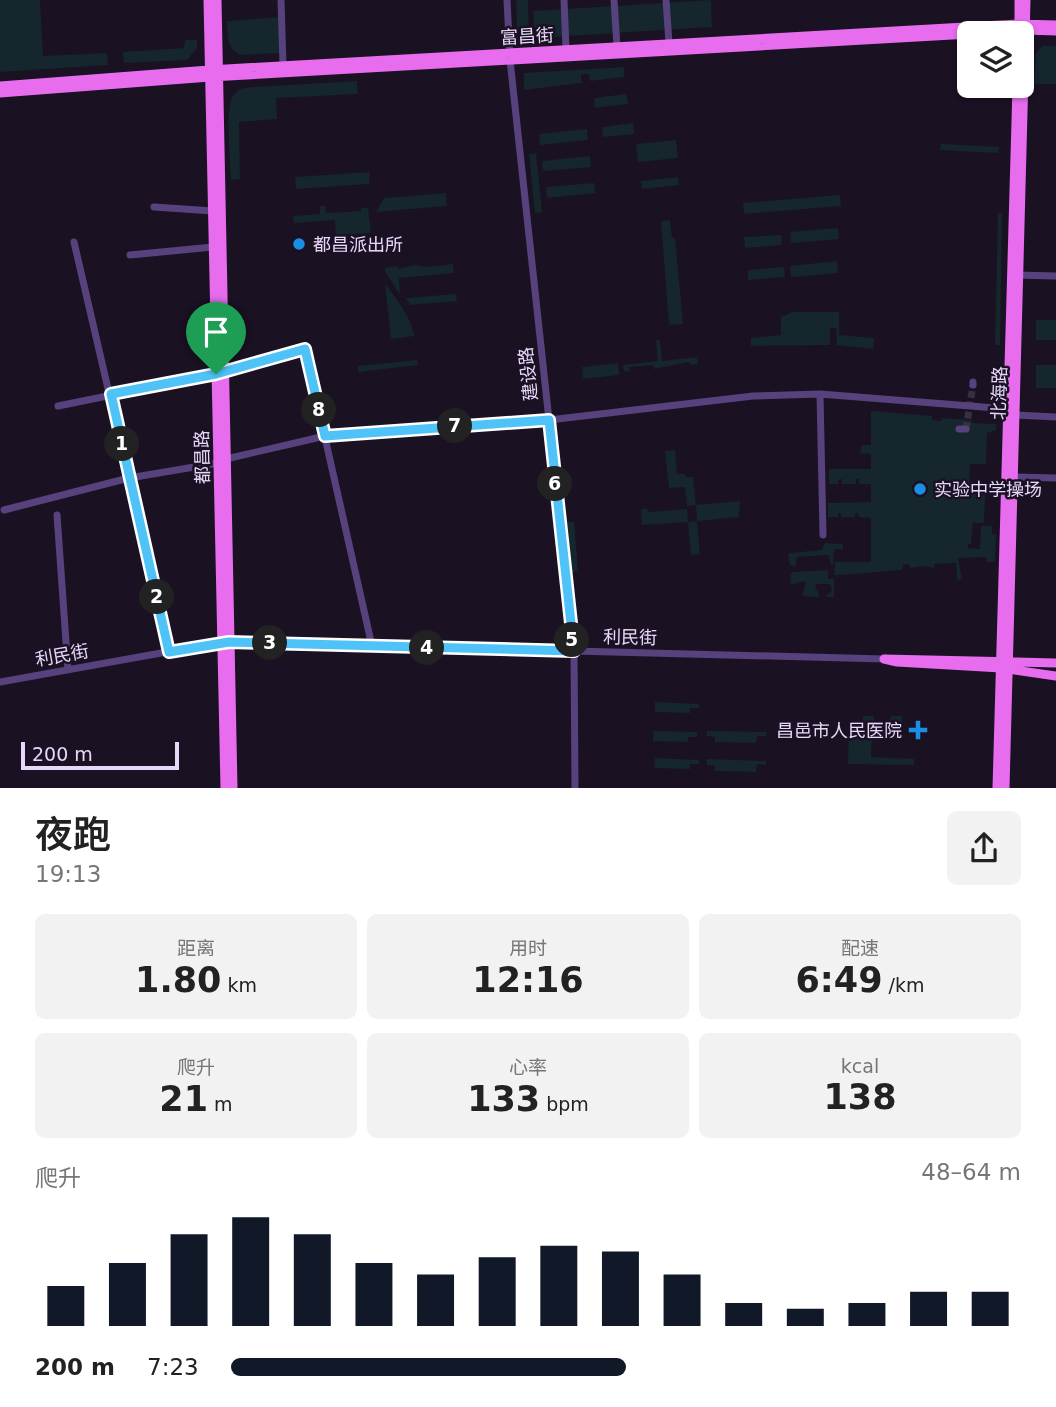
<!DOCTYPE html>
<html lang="zh">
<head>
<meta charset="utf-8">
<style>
	:root { --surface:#fff; --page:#f2f2f2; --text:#222; --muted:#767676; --accent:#111827 }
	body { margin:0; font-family:"DejaVu Sans","Noto Sans SC",sans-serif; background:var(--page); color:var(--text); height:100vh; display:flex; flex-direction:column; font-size:26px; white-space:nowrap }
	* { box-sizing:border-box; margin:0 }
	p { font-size:23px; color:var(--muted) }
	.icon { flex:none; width:38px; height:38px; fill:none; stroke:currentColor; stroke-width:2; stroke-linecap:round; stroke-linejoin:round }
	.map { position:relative; height:788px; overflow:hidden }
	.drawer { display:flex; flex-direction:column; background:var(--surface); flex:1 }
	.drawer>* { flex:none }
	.tools { position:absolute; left:957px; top:21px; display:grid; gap:14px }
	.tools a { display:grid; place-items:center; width:77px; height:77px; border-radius:10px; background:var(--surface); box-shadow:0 2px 5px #0004; font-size:35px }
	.scale { position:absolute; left:21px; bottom:18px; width:158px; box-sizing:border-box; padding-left:7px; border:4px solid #e7d8fa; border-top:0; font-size:19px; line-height:24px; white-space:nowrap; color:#e7d8fa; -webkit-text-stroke:5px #1a1123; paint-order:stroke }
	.pin { position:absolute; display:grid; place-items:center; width:60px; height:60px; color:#fff; margin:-72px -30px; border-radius:50% 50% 50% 0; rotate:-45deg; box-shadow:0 0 7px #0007 }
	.pin .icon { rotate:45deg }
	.km { position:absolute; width:35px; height:35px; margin:-18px; border-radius:50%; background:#222; color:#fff; font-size:19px; line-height:35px; text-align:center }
	.round { display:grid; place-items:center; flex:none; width:74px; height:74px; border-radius:10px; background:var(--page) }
	.headline { display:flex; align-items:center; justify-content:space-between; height:119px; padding:0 35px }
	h1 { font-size:38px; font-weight:600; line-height:52px }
	.figures { display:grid; grid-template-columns:repeat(3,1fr); gap:10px; height:119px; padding:7px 35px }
	.figures div { display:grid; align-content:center; border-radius:10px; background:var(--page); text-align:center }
	.figures b { font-size:35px; font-weight:600 }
	.figures small { font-size:19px; font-weight:400 }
	.figures p { font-size:19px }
	.chart { height:196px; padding:14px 35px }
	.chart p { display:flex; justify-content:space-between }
	.chart svg { width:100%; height:126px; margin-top:7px; stroke:var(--accent); stroke-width:6 }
	ul { padding:0 35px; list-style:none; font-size:23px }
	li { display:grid; grid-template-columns:112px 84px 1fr; align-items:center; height:52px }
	li i { height:18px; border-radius:9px; background:var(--accent) }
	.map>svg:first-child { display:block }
	.green { fill:#15262d }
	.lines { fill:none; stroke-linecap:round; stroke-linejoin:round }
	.minor-tunnel { stroke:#392f43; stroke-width:7; stroke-dasharray:7 3.5; stroke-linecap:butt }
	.minor { stroke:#57427d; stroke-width:7 }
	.major { stroke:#e76cee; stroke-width:9 }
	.route-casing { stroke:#fff; stroke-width:14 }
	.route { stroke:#4fc3f7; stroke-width:9 }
	.poi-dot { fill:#1b8fe4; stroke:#1a1123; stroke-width:2.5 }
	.labels { text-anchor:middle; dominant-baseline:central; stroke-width:5; stroke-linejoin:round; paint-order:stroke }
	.street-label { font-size:18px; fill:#e7d8fa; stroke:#1a1123 }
	.poi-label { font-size:18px; fill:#e7d8fa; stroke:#1a1123; text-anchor:start }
</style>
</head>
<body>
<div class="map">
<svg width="1056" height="788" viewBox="0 0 1056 788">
	<rect width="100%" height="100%" fill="#1a1123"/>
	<path class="green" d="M0,0H40L43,56L107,53L108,65L0,72Z
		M516,0H528L529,37H519L517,30Z
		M711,0L712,27L535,38L533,11Z
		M279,17L280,53L241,55C226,49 228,35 227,21Z
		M185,40H197V48L187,60L124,63L123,52L184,48Z
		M1042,46H1056V84H1034L1036,53Z
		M624,67V77L590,81L589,74H581V83L524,90V73Z
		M357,81L358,94L276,98L277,119L239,122L240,179L231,180C230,163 225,108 233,96C237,89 244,88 252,87Z
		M626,94L628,104L595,108L594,98Z
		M633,123L634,134L603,137L602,127Z
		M587,129L588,140L540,145L539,134Z
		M676,140L678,158L638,162L636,144Z
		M941,144L999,147L998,153L940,150Z
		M536,153L542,212L535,213L529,154Z
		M590,156L591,167L543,171L542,161Z
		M370,172L369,184L296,189L295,177Z
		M678,177L679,185L642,189L641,181Z
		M594,183L595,193L547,198L546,187Z
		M446,193L447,206L376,212L384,198Z
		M840,195L841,206L744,214L743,203Z
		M320,206H325L326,213L361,211V208H368L371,233L336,235L335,220L294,223L293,216L320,214Z
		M998,213H1002L1000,345H995Z
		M670,220L672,238H675L683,324L669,325L661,221Z
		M838,228L839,239L791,243L790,232Z
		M781,235L782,245L745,248L744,237Z
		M837,261L838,273L791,277L790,266Z
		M453,264L454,273L399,278L400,293L398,292L385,271V268L397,266L398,269L415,265L426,267Z
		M784,267L785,277L748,280V270Z
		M385,284C396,298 412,318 414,336L391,339Z
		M456,294L457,301L410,305L406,298Z
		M792,312H839V335L874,338L873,349L837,345L836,328H830V345L751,346V338L781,335V317Z
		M1036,320H1056V340H1036Z
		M656,340H660L662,361L697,357L698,364L690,365L689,362L654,369L653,365L629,367V372L624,371L623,365L658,361Z
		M417,360L418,365L358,372V366Z
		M618,363L619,375L583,379L582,367Z
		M1036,365H1056V388H1036Z
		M871,411L932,416V420L941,421L942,418L972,420V423L996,424V430L987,433L986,464H970L969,493L985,494L984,523H973L971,544H968V548L980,549L981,526H992V534H996L995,562H987L986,557L958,558L962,579L957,580L956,563L934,564V568L925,566L910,568L909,564L903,565L902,570C879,571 857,575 834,575L835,562H871V518L859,517L858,513H855V517H841V513H838V517H828V503L871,502V484H859V479H856V484H842V479L838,480V484H829V469H871V454L860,453L862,445H871Z
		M675,450L677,474H685L686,477H693L696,505L740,501L739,517L697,521L700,554L691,555L688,522L642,525L641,509H647L648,512L687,509L688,522L697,521L696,505L687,506L685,487L669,488L665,451Z
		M567,522H574L578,571L572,572Z
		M825,543L843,544V549H834L833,565H831L828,555L797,557L795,567L790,565L788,555L790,553L822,550Z
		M828,570V579H834V597H825L832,590L830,584H817L815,586L820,597L802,596L806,583L804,581L791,585L790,575L793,572Z
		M655,702L699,704V708H690V713L655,712Z
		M863,716H874V725H890L891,716H902V734H872L871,757L914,759V765L848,764L849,726H863Z
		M653,731L697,732V737H688V742L653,741Z
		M707,731L766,732V736H757L756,743L715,742V737L707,736Z
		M655,758L699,760V764H690V769L654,768Z
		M707,759L766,761V765L757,764L756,772L715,771V765H707Z"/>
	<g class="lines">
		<path class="minor-tunnel" d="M966,429L973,385"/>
		<path class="minor" d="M281,0L283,65
			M507,0L510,60L574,651L575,788
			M564,0L566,49
			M614,0L617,46
			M666,0L669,43
			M154,207L213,211
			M74,242L169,652
			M130,255L213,247
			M1016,275L1056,276
			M973,385V382
			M820,394L823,535
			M58,406L216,374L305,349L372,646
			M1015,415L1056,417
			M959,429H966
			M226,459L325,436L549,420L753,396L820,394L1008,409
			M1013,477L1056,478
			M4,510L129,478L218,463
			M57,515L68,670
			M0,682L222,642L884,659"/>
		<path class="major" d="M208,0L225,788
			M217,0L233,788
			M1019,25V0
			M982,33L1025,30L1056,31
			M0,86L209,70L1019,24L1056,25
			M0,93L210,77L970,34
			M1056,663L884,659L897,662L1001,668L1056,676
			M997,788L1017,86
			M1005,788L1026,0"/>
	</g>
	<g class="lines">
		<defs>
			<path id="route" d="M305,349L325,436L549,420L574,651L229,642L169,652L111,394L216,374Z"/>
		</defs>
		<use href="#route" class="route-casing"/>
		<use href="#route" class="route"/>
	</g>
	<g class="poi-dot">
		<circle cx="299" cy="244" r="7"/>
		<circle cx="920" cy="489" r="7"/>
		<path d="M914.5 719.5h7v7h7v7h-7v7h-7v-7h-7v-7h7z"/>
	</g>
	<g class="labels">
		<g class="street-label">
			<text transform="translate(527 36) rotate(-3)">富昌街</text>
			<text transform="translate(528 374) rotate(-96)">建设路</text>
			<text transform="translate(999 393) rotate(-88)">北海路</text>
			<text transform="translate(202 457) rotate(-91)">都昌路</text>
			<text transform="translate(630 637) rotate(1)">利民街</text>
			<text transform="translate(62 655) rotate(-10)">利民街</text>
		</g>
		<g class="poi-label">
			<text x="313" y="244">都昌派出所</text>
			<text x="934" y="489">实验中学操场</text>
			<text x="902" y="730" text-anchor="end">昌邑市人民医院</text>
		</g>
	</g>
</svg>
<div class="tools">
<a><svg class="icon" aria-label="layers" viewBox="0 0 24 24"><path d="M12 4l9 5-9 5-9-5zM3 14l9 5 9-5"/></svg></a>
</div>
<div class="scale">200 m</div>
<div class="pin" style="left:216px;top:374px;background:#1e9e55"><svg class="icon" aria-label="arrive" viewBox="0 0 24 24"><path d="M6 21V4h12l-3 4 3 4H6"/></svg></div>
<b class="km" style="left:122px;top:444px">1</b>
<b class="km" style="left:157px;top:597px">2</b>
<b class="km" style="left:270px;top:643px">3</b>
<b class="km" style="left:427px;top:648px">4</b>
<b class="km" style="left:572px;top:640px">5</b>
<b class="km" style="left:555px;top:484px">6</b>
<b class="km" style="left:455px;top:426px">7</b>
<b class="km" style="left:319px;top:410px">8</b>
</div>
<section class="drawer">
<div class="headline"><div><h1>夜跑</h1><p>19:13</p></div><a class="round"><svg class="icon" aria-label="share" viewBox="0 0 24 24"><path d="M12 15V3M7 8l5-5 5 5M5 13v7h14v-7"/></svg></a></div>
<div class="figures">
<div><p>距离</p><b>1.80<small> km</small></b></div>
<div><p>用时</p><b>12:16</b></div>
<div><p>配速</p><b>6:49<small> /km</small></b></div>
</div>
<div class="figures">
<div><p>爬升</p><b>21<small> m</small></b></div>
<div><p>心率</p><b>133<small> bpm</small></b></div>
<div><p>kcal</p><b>138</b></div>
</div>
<div class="chart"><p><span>爬升</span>48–64 m</p>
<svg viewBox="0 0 160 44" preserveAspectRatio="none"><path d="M5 44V30M15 44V22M25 44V12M35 44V6M45 44V12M55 44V22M65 44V26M75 44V20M85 44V16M95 44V18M105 44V26M115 44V36M125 44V38M135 44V36M145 44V32M155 44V32"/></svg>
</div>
<ul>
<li><b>200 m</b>7:23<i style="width:50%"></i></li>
</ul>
</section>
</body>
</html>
